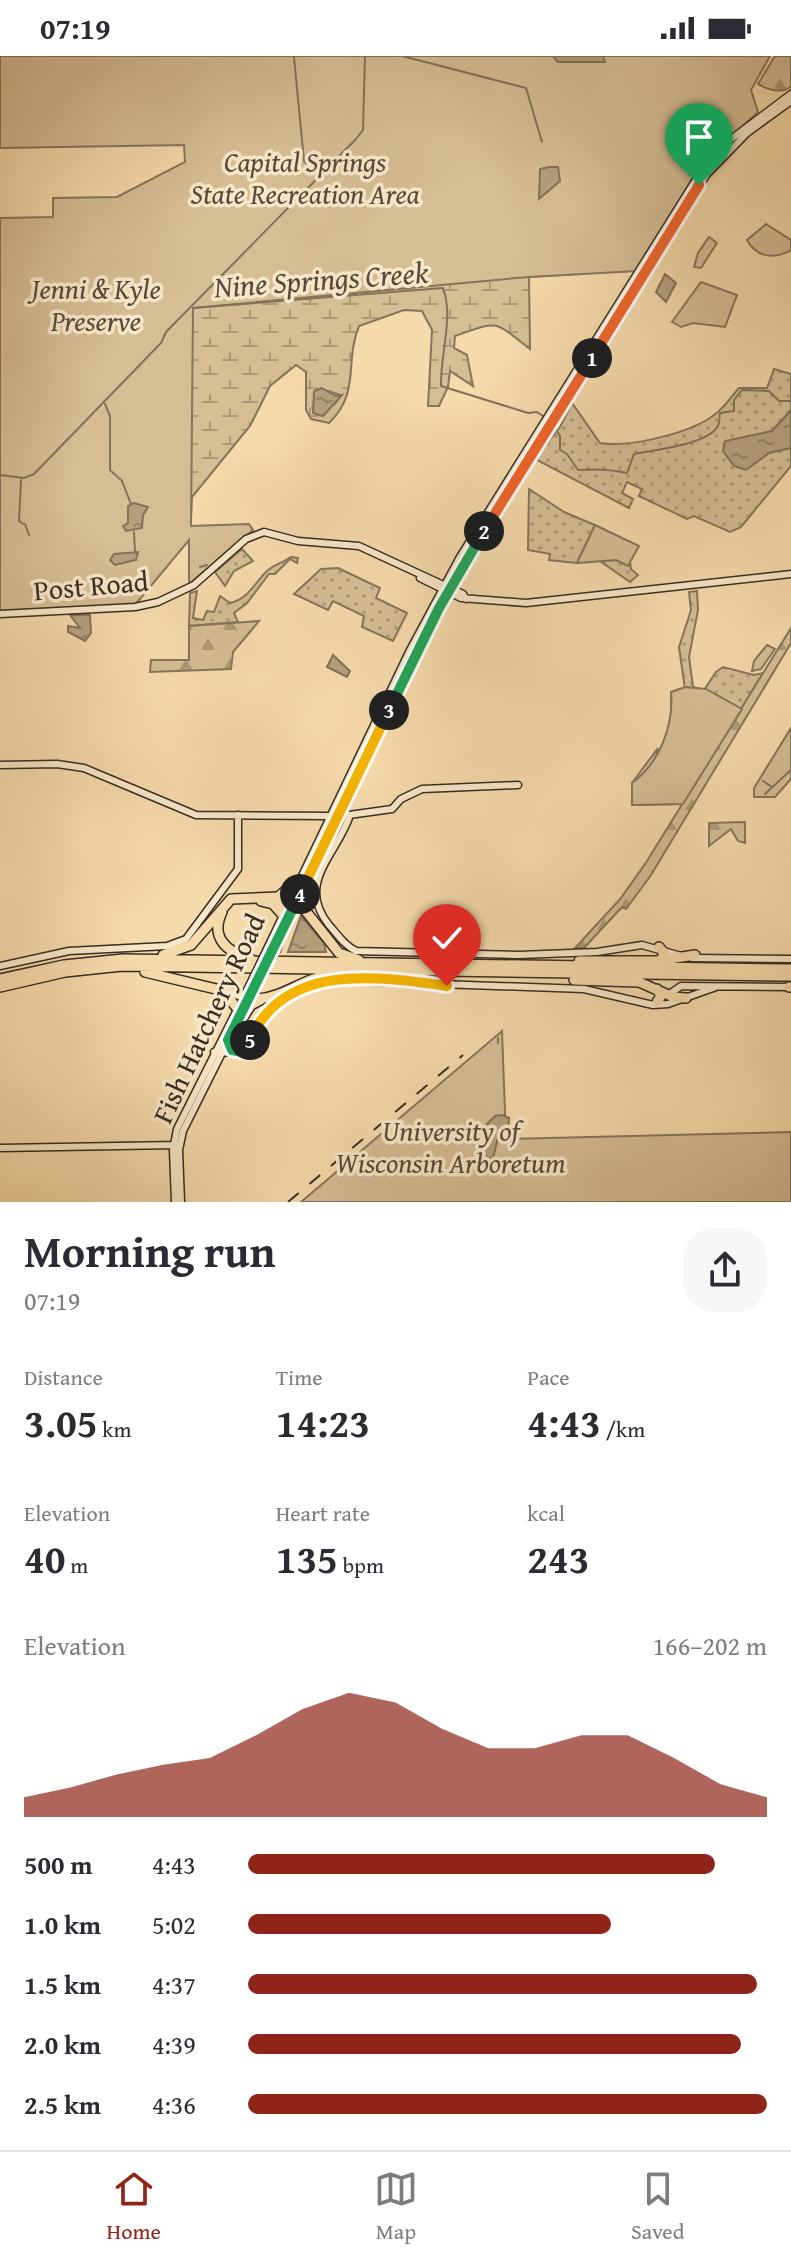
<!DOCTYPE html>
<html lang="en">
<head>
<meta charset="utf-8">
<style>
	:root { --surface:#fff; --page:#f7f7f7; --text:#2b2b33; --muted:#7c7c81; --line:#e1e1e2; --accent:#8f2418 }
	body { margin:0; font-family:"Gentium Book Plus",serif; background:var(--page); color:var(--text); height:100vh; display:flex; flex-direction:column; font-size:30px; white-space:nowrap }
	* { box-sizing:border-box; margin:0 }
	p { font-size:26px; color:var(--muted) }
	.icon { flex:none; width:44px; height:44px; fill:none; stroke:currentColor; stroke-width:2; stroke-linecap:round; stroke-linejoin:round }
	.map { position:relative; height:1146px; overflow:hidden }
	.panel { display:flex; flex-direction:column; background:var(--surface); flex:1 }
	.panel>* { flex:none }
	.pin { position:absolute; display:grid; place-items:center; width:68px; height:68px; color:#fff; margin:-82px -34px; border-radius:50% 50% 50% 0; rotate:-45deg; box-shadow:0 0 8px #0007 }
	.pin .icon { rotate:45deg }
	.km { position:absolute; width:40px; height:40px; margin:-20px; border-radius:50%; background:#222; color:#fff; font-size:22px; line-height:40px; text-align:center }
	.round { display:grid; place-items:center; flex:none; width:84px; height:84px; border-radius:32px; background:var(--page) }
	.head { display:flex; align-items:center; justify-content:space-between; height:136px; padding:0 24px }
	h1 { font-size:44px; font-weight:800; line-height:60px }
	.stats { display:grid; grid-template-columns:repeat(3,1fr); gap:12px; height:136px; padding:8px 24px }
	.stats div { display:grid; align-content:center }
	.stats b { font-size:40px; font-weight:800 }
	.stats small { font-size:22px; font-weight:400 }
	.stats p { font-size:22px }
	.chart { height:224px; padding:16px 24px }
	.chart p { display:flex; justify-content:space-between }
	.chart svg { width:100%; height:144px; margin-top:8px; fill:var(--accent); opacity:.7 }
	ul { padding:0 24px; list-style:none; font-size:26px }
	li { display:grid; grid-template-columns:128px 96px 1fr; align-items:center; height:60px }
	li i { height:20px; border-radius:10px; background:var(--accent) }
	.status { display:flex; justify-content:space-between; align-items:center; height:56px; padding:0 40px; background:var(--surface); direction:ltr }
	.status svg { height:22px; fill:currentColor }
	.dock { display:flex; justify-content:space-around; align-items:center; height:112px; border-top:2px solid var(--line); background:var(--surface); font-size:22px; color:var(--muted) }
	.dock a { display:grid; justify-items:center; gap:4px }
	.dock .selected { color:var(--accent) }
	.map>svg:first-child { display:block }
	.grass { fill:url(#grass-dots); stroke:#86755c; stroke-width:2 }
	.forest { fill:url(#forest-firs); stroke:#86755c; stroke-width:2 }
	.wetland { fill:url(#wetland-marsh); stroke:#86755c; stroke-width:2; fill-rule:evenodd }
	.green { fill:#d5bd94; stroke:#86755c; stroke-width:2 }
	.water { fill:url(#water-ripples); stroke:#837159; stroke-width:2 }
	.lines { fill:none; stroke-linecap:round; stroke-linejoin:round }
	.stream { stroke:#837159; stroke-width:2 }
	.secondary-casing { stroke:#382d23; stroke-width:9 }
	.highway-casing { stroke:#382d23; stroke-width:12 }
	.secondary { stroke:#f8e7c8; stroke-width:6 }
	.highway { stroke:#f5daab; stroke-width:9 }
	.rail { stroke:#382d23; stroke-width:2; stroke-dasharray:14 14; stroke-linecap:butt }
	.secondary-bridge-casing { stroke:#382d23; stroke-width:9; stroke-linecap:butt }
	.highway-bridge-casing { stroke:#382d23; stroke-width:12; stroke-linecap:butt }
	.secondary-bridge { stroke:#f8e7c8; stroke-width:6 }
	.highway-bridge { stroke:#f5daab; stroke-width:9 }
	.split-1-casing { stroke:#fff; stroke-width:16 }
	.split-2-casing { stroke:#fff; stroke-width:16 }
	.split-3-casing { stroke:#fff; stroke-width:16 }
	.split-4-casing { stroke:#fff; stroke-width:16 }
	.split-5-casing { stroke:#fff; stroke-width:16 }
	.split-6-casing { stroke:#fff; stroke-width:16 }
	.split-1 { stroke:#f0652b; stroke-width:10 }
	.split-2 { stroke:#f0652b; stroke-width:10 }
	.split-3 { stroke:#22a559; stroke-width:10 }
	.split-4 { stroke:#f5b400; stroke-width:10 }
	.split-5 { stroke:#22a559; stroke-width:10 }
	.split-6 { stroke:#f5b400; stroke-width:10 }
	.labels { text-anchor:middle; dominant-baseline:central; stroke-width:7; stroke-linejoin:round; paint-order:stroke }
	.park-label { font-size:28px; font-style:italic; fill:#574a3a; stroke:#f8e7c8 }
	.street-label { font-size:28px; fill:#382d23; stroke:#f8e7c8 }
	.water-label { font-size:30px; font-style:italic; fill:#574a3a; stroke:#f8e7c8 }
</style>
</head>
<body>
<div class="status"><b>07:19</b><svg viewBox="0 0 49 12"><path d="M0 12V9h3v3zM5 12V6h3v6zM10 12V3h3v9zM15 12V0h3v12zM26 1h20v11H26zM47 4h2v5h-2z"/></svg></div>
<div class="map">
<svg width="791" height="1146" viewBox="0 0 791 1146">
	<defs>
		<pattern id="grass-dots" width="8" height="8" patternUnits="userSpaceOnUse" patternTransform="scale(2)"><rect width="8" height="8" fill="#d5bd94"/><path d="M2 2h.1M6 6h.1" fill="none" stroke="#ae9a78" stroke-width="1.8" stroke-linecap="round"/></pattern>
		<pattern id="forest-firs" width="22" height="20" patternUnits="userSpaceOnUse" patternTransform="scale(2)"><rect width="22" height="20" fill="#d5bd94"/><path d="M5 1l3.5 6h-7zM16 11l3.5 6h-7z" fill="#ae9a78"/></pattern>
		<pattern id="wetland-marsh" width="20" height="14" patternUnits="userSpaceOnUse" patternTransform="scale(2)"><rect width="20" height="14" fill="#d5bd94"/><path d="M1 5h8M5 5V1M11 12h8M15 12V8" fill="none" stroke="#ae9a78"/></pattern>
		<pattern id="water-ripples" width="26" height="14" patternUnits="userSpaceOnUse" patternTransform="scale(2)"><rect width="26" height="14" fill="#b59f7d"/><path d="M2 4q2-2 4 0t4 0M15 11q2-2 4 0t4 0" fill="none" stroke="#948266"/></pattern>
	</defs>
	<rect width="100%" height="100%" fill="#f5daab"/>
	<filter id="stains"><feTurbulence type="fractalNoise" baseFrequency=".0025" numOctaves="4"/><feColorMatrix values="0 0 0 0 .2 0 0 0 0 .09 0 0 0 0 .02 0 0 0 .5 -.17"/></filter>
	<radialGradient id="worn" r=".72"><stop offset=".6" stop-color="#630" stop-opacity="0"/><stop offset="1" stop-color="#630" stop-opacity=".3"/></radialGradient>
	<path class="grass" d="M774,313L791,318V410L741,471L730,476L694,460L687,463L639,440L642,433L627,426L622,437L633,443L629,452L535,403L560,371L572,347L600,387C629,392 691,377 714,359C725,351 730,342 739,332H767Z
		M529,433L564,456L595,469L577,507L549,504L550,498L528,494Z
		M242,493L253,505L234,515L225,530L215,516Z
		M291,501L298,502L297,507L290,503L275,518H269L247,547L234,557L238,566L189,570L190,537L197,535L193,562L203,564L207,555L214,556L220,540L230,547C250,542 255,526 267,515C273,509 284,506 291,501Z
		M616,504L628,509L630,506L631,513L638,519L630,526L600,505Z
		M338,512L380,532L376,542L407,557L393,585L362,571L364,560L333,545L328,554L294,538L321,513Z
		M697,535L698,554L689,601L693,631L704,634L716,616L723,611L754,619L763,617L683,748L632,749V727L658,692L647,735L671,670V636L685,633L679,591L691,554L689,536Z"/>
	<path class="forest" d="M775,0H791V31C779,38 769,34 758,28Z
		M709,181L717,187L701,212L694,211L698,197Z
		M259,565L233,596L231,613L150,616L151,604H189V570Z
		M791,572V587L651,819L626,853L622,851L584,892H575L621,842L647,805Z
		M745,766V787L738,785L731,773L709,790V767Z"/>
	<path class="wetland" d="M0,170L627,215L529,221L530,293C492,263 499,265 455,280L454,292L467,299L473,330L450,315L448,331L439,350H428L432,274L422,255L404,254L359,270C344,307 361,336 329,367L311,363L306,354V316L296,309L270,330L250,370L192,441L190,483ZM328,335L341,339L334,349L313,351Z"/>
	<path class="green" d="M0,0H770L751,34L758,56L720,91L637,215L528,221L193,252L191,470L249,468L253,474L189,528V484L135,549L0,556V162L53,161V142L117,141L185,106L184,89L0,92Z
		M766,168L791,184V194C774,204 756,201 747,184Z
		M701,226L737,239L725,271L693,267L681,271L672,266Z
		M595,469L639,490L628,510L616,504L577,507Z
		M767,589L775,593L761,613L752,615L754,605Z
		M685,631L706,633L742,653L683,748L632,749V727C660,707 674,668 671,636Z
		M791,672V723L775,741H754V732Z
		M502,975L506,1083L791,1076V1146H301Z"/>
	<path class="water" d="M553,0H603L605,6H558Z
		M549,111H558L560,125L539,143L540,113Z
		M665,218L676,227L666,246L656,236Z
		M322,332L336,340L342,339L323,360L313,357L314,335Z
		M791,354V392L769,397L746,414L734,410L723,395L725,385L772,375Z
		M134,447L148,451L143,459L142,472L126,475L123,470L128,467V450Z
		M138,496L136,504L115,509L110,504L114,498Z
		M70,559H90L91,577L85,585L68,576V570L80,572Z
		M333,599L350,615L347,621L327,611Z
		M301,860L324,887L326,896H288Z
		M502,1059L509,1062L508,1077L498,1082L493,1102L485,1103L479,1076L495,1060Z"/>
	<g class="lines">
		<path class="stream" d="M402,0L526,32L542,86
			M294,1L304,105L318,121
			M193,252L443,232C454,261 440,299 441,330L528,357L537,356L543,360
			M105,348L110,360V414L122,425L131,448
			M556,374L560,380V394L567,398L578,414C594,413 610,413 627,417L634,398C654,394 707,389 718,370C720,366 719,361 720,357L734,355V344L742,334L769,335L779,345H791
			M0,419L24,422L34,418L161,287L166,276L356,83L363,74L365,0
			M21,424L19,465L23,468
			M25,468L29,479
			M134,476L135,495
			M200,511L207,509
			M763,725L772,731
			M765,738L791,714
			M245,980L259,956
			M498,982V987"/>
		<defs>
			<path id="secondary" d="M420,522L461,542L526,547L791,518
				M0,558L135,551L158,546L194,529L246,483L264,476L298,485L359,490L463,538L466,543
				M0,709L57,708L84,712L196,759L330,760
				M349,759L392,753L401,743L422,733L518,729
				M350,759C337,799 295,827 329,869C338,879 344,889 356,895L519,899L597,896L642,889L681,900
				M291,858L451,532L707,118L747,77L791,45
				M267,893L409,596L460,501L702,114L730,84L791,38
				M692,902L791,903
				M0,910L69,895L167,890L186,883L238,813V759
				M325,924L584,933L653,949L668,948L716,931
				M668,939L681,930L789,931
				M250,943L260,924
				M214,996L247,997L266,955L289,938
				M0,1092L176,1089
				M175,1146L173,1094L177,1073L252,924
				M181,1146L179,1094L183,1075L230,981"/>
			<path id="highway" d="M274,841L289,852L276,893
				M297,844L339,897L359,904
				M261,845L273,848L282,858
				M222,856C210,881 226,896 250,902
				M659,891L664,897L661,905
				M163,899L191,889L231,843L278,841L297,825
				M579,905H656L695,899
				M145,916L258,943C284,941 304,922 330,919
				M0,923L64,909L123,903L781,913
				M574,924L639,926L673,941L686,942
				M0,931L65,916L122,910L779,920
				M789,931H791
				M225,937L236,951
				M657,946L661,940L657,933
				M229,982L251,949L262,943"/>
		</defs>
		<use href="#secondary" class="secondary-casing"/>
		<use href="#highway" class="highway-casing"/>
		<use href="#secondary" class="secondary"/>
		<use href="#highway" class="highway"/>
		<path class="rail" d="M288,1146L463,999"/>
		<defs>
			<path id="secondary-bridge" d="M252,924L267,893
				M260,924L275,894"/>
			<path id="highway-bridge" d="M781,913H791
				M779,920H791"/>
		</defs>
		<use href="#secondary-bridge" class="secondary-bridge-casing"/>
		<use href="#highway-bridge" class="highway-bridge-casing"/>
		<use href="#secondary-bridge" class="secondary-bridge"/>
		<use href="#highway-bridge" class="highway-bridge"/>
	</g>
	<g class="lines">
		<defs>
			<path id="split-1" d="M592,302L699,129"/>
			<path id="split-2" d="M484,475L592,302"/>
			<path id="split-3" d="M389,654L439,552L484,475"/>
			<path id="split-4" d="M300,838L389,654"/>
			<path id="split-5" d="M250,984L247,997L232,994L228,984L300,838"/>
			<path id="split-6" d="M250,984C284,906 377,920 447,930"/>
		</defs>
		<use href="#split-1" class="split-1-casing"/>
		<use href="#split-2" class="split-2-casing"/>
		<use href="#split-3" class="split-3-casing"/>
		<use href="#split-4" class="split-4-casing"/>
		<use href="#split-5" class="split-5-casing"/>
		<use href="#split-6" class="split-6-casing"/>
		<use href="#split-1" class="split-1"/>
		<use href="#split-2" class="split-2"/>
		<use href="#split-3" class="split-3"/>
		<use href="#split-4" class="split-4"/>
		<use href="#split-5" class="split-5"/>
		<use href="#split-6" class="split-6"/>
	</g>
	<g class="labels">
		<g class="park-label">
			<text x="305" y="105">Capital Springs<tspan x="305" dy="32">State Recreation Area</tspan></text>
			<text x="96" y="232">Jenni &amp; Kyle<tspan x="96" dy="32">Preserve</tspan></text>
			<text x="451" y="1074">University of<tspan x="451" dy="32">Wisconsin Arboretum</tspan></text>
		</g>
		<g class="street-label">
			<text transform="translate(91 529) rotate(-5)">Post Road</text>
			<text transform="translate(208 962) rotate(-65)">Fish Hatchery Road</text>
		</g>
		<g class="water-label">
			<text transform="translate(321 223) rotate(-4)">Nine Springs Creek</text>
		</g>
	</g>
	<rect width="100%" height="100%" filter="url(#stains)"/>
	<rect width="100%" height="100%" fill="url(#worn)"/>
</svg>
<div class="pin" style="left:699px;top:129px;background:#1e9e55"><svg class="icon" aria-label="arrive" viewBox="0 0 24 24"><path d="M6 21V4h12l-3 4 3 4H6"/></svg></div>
<div class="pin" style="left:447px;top:930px;background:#d93025"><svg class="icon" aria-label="check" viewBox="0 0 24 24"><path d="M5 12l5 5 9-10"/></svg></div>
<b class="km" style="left:592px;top:302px">1</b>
<b class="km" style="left:484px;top:475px">2</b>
<b class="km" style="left:389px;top:654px">3</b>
<b class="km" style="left:300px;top:838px">4</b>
<b class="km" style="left:250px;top:984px">5</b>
</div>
<section class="panel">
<div class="head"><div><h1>Morning run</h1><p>07:19</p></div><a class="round"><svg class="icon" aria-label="share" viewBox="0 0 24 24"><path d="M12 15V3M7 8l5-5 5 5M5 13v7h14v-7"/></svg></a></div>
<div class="stats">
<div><p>Distance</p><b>3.05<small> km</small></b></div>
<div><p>Time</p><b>14:23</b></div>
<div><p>Pace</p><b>4:43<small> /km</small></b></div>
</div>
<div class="stats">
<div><p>Elevation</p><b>40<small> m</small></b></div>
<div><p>Heart rate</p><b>135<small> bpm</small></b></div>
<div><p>kcal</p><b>243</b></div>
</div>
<div class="chart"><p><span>Elevation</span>166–202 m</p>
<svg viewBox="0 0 160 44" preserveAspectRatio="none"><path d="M0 44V38L10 35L20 31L30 28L40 26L50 19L60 11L70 6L80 9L90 17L100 23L110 23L120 19L130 19L140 26L150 34L160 38V44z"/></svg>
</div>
<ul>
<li><b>500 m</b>4:43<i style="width:90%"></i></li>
<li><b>1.0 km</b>5:02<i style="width:70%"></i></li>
<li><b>1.5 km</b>4:37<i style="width:98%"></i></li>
<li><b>2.0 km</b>4:39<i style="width:95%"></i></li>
<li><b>2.5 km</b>4:36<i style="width:100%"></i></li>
</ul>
</section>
<nav class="dock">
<a class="selected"><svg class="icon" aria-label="home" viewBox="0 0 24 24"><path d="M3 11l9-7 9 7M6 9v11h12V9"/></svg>Home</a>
<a><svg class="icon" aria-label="map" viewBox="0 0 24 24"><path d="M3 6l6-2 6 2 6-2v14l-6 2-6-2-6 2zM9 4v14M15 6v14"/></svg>Map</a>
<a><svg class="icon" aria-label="saved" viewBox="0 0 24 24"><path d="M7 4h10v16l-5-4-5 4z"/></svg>Saved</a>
</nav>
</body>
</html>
